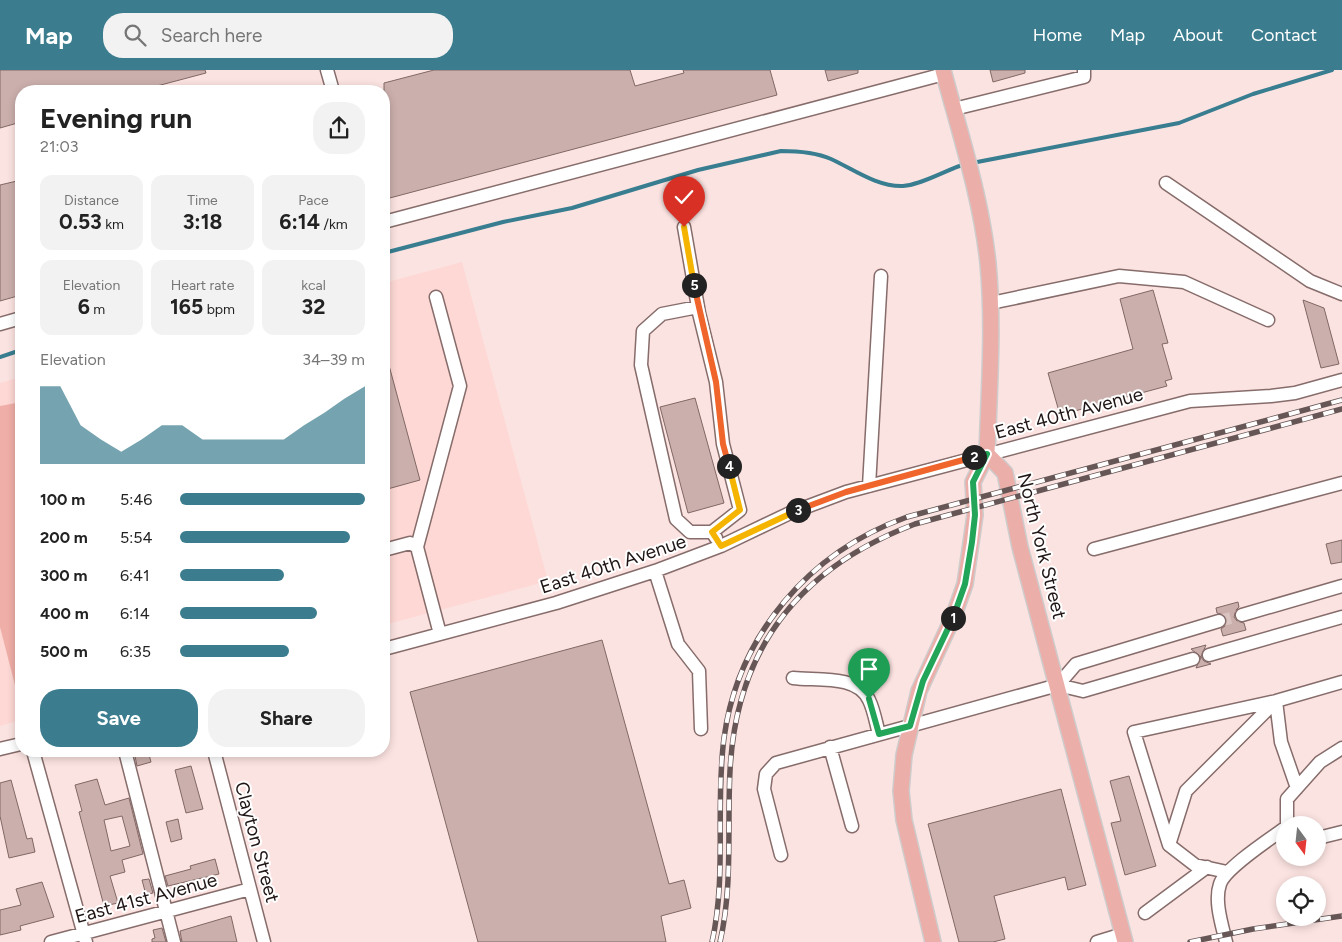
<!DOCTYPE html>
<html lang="en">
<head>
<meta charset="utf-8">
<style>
	:root { --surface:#fff; --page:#f2f2f2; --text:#222; --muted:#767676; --accent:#3b7d8e }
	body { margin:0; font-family:Figtree,sans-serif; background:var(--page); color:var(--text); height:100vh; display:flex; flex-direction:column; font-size:19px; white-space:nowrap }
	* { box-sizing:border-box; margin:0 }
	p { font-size:16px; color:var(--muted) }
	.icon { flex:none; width:28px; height:28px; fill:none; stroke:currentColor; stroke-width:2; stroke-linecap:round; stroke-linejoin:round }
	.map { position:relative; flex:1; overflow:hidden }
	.panel { position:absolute; left:15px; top:15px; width:375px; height:672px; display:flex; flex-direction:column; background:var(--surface); border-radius:20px; box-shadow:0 2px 8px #0003 }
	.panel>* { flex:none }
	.needle { width:32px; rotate:165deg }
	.controls { position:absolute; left:1276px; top:746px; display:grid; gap:10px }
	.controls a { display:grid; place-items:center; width:50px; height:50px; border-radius:50%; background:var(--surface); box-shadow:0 2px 8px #0003; font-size:25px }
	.pin { position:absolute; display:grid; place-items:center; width:42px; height:42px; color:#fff; margin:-51px -21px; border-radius:50% 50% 50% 0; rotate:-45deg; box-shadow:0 0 5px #0007 }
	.pin .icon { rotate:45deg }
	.km { position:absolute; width:25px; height:25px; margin:-12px; border-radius:50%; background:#222; color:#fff; font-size:14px; line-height:25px; text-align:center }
	.round { display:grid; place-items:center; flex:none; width:52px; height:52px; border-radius:20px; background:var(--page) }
	.summary { display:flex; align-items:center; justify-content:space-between; height:85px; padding:0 25px }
	h1 { font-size:28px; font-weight:700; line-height:38px }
	.stats { display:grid; grid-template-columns:repeat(3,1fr); gap:8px; height:85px; padding:5px 25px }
	.stats div { display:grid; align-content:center; border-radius:12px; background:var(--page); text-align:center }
	.stats b { font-size:21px; font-weight:700 }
	.stats small { font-size:14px; font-weight:400 }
	.stats p { font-size:14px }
	.chart { height:140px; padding:10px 25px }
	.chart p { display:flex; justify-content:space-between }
	.chart svg { width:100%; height:90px; margin-top:5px; fill:var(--accent); opacity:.7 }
	.button { display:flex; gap:10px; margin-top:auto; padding:10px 25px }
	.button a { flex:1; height:58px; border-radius:20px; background:var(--accent); color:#fff; font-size:20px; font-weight:700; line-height:58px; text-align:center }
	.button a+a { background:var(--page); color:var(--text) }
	ul { padding:0 25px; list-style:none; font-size:16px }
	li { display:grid; grid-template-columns:80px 60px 1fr; align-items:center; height:38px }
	li i { height:12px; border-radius:6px; background:var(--accent) }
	header { display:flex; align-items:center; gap:30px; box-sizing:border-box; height:70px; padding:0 25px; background:var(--accent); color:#fff }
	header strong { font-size:24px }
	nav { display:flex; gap:28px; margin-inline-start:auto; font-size:18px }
	.search { width:350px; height:45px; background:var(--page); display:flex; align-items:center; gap:12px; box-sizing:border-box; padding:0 18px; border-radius:20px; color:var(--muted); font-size:19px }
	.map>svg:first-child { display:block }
	.built { fill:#fed8d4 }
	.green { fill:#f0aea8 }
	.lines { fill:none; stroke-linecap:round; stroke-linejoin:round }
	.stream { stroke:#387e90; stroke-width:4 }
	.building { fill:#cbafac; stroke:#816865; fill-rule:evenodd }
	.minor-tunnel { stroke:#dac4c2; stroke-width:12; stroke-dasharray:12 6; stroke-linecap:butt }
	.minor-casing { stroke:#866c6a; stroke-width:15 }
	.major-casing { stroke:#cecccc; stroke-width:18 }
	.minor { stroke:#fff; stroke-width:12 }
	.major { stroke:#ebaea9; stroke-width:15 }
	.rail-casing { stroke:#665756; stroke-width:5.5 }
	.rail { stroke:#fff; stroke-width:4; stroke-dasharray:11; stroke-linecap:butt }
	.split-1-casing { stroke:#fff; stroke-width:10 }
	.split-2-casing { stroke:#fff; stroke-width:10 }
	.split-3-casing { stroke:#fff; stroke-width:10 }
	.split-4-casing { stroke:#fff; stroke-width:10 }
	.split-5-casing { stroke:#fff; stroke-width:10 }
	.split-6-casing { stroke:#fff; stroke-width:10 }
	.split-1 { stroke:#22a559; stroke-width:6 }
	.split-2 { stroke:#22a559; stroke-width:6 }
	.split-3 { stroke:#f0652b; stroke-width:6 }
	.split-4 { stroke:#f5b400; stroke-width:6 }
	.split-5 { stroke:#f0652b; stroke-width:6 }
	.split-6 { stroke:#f5b400; stroke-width:6 }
	.labels { text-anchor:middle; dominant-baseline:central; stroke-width:4; stroke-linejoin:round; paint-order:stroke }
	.street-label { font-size:19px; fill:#201615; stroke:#fff }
</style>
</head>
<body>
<header>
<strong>Map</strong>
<div class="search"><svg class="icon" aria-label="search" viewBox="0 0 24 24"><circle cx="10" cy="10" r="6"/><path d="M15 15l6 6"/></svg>Search here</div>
<nav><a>Home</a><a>Map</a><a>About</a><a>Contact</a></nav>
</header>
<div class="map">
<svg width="1342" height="872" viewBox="0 0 1342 872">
	<rect width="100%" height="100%" fill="#fbe3e1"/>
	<path class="built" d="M462,192L548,511L384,555V213Z
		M21,307V650L0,656V313Z"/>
	<path class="green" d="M21,332V623L16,619L0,557V336Z"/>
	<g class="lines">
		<path class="stream" d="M972,93L1179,53L1253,24L1332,0
			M384,183L503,152L572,138L698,100L781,81C798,81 815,82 831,89C853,99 877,117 903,116C921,115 946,100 965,94
			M0,287L21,280"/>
	</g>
	<path class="building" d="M0,0H205L206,3L138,21H21V52L0,58Z
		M434,0H630L635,16L684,3L683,0H770L777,25L386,129L384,121V13Z
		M825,0H858V3L828,11Z
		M990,0H1025V3L993,12Z
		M21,110V225L0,231V115Z
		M1153,220L1168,273L1162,274L1172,309L1165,311L1167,316L1060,345L1048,303L1133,279L1120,229Z
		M1303,230L1324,238L1339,294L1321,298Z
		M384,288H387L420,410L384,420Z
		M695,328L724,433L688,443L660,337Z
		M1342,470V492L1331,494L1326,474Z
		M1238,532L1239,537L1236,540L1234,547L1237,551L1244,553L1246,560L1223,566L1221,559L1225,556L1227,549L1224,545L1217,543L1216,538Z
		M602,570L669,814L684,810L691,838L661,846L666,872H478L410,622Z
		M1206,575L1201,587L1204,591L1211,594L1196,598L1201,587L1191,579Z
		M134,681H148L151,692L137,696Z
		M191,696L203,739L186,743L175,700Z
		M1129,706L1156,796L1125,805L1111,753L1121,751L1110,711Z
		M97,709L105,735L129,728L143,784L122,790L125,802L110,806L118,833L104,836L79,742L82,741L75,715ZM122,746L130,776L111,781L104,750Z
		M11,710L27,769L32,768L35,782L9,788L0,746V713Z
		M1061,719L1086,815L1068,820L1065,807L994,826L1005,869L993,872H959L928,754Z
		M178,749L182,769L171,772L166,752Z
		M215,789L219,804L168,816L165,806L191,799L190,796Z
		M149,809L153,823L146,825L142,810Z
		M42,812L54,847L20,856L21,860L0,865V840L21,835L16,819Z
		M231,846L237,872H182L180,861Z
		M162,858L166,872H152V869L155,868L153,860Z"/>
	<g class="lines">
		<path class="minor-tunnel" d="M1219,551L1242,545"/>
		<defs>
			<path id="minor" d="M327,0L333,21
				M954,39L1084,7V0
				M1166,113L1310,211L1342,224
				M384,152L944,4
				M684,157L699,243L716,312L723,374L740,440L712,462
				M991,233L1119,206L1184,212L1268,250
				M698,237L662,244L643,261L641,295L676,449L690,462H712L716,468
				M0,254L21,248
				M869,416L881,206
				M417,477L460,316L436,227
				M1094,479L1342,413
				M384,480L410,473L417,477L440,564
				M655,501L678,574L699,601L701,659
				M1242,545L1342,516
				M384,579L556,533L655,501L721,476L790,443L846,422L1190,331L1271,326L1295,323L1342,310
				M1209,585L1342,547
				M793,608C816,611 857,604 869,630C874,640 876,653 879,664
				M1058,615L1076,594L1219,551
				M1276,631L1281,672L1297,718
				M830,677L852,756
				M0,679L21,674
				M33,681L86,872
				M125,681L174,872
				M214,681L264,872
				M1287,755V729L1320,692L1342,678
				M1318,768L1342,762
				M1169,775L1186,721L1276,631
				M781,785L764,719L766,704L776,693L1058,615L1083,621L1193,589
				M1227,802L1195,795L1169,775L1134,662L1276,631L1342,612
				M1145,843L1207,797
				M51,872L250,819
				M1097,872L1123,864
				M1226,872C1222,855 1214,831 1220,814C1225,798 1270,769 1285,758"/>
			<path id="major" d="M943,0C960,64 981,127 988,193C994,256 989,321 987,384L1005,403L1020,477L1125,872
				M933,872L904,750L901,721L904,685L919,621L954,545L965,514L975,445L973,412L987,384"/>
		</defs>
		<use href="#minor" class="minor-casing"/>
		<use href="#major" class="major-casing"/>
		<use href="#minor" class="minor"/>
		<use href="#major" class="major"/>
		<defs>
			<path id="rail" d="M712,872C727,805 715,736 724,668C738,565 809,482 907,447L1342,330
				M720,872C733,816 727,758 730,701C736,577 801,497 915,454L1342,339
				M1190,872L1253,859L1342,846"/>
		</defs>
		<use href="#rail" class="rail-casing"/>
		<use href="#rail" class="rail"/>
	</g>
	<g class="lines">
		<defs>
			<path id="split-1" d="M869,629L879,664L910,656L923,611L953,548"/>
			<path id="split-2" d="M953,548L965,514L972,472L975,445L973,412L987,384L974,387"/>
			<path id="split-3" d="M798,440L846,422L974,387"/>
			<path id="split-4" d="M729,396L740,440L712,462L721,476L798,440"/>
			<path id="split-5" d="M694,215L716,312L723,374L729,396"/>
			<path id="split-6" d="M684,157L694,215"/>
		</defs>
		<use href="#split-1" class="split-1-casing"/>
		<use href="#split-2" class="split-2-casing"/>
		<use href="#split-3" class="split-3-casing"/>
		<use href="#split-4" class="split-4-casing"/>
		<use href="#split-5" class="split-5-casing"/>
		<use href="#split-6" class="split-6-casing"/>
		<use href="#split-1" class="split-1"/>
		<use href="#split-2" class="split-2"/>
		<use href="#split-3" class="split-3"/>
		<use href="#split-4" class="split-4"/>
		<use href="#split-5" class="split-5"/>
		<use href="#split-6" class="split-6"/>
	</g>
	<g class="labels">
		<g class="street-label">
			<text transform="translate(1069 343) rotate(-15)">East 40th Avenue</text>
			<text transform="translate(1042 476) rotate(76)">North York Street</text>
			<text transform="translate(613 494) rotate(-18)">East 40th Avenue</text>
			<text transform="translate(257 772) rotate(75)">Clayton Street</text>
			<text transform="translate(146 828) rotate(-15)">East 41st Avenue</text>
		</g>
	</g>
</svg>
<div class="controls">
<a><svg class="needle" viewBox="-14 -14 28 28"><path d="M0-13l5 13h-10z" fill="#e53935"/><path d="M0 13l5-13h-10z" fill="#767676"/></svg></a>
<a><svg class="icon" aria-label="locate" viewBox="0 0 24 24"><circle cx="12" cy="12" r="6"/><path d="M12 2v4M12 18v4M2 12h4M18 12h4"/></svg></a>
</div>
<div class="pin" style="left:869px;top:629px;background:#1e9e55"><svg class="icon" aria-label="arrive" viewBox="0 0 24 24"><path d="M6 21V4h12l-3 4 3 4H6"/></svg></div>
<div class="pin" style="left:684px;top:157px;background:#d93025"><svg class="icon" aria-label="check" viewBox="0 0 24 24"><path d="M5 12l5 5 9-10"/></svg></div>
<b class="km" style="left:953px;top:548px">1</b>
<b class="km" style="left:974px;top:387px">2</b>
<b class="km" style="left:798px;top:440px">3</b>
<b class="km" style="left:729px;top:396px">4</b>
<b class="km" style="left:694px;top:215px">5</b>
<section class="panel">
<div class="summary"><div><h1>Evening run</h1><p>21:03</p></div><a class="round"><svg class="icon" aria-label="share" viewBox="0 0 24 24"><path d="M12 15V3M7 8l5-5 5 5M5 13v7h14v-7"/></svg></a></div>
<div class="stats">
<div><p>Distance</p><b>0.53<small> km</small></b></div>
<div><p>Time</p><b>3:18</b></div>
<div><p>Pace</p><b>6:14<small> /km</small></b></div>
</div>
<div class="stats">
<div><p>Elevation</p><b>6<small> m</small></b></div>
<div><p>Heart rate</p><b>165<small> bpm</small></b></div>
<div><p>kcal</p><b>32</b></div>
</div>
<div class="chart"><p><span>Elevation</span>34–39 m</p>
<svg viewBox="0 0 160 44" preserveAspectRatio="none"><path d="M0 44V6L10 6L20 25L30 32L40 38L50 32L60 25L70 25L80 32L90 32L100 32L110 32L120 32L130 25L140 19L150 12L160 6V44z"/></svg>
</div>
<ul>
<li><b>100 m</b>5:46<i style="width:100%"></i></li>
<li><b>200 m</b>5:54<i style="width:92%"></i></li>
<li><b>300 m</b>6:41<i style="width:56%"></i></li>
<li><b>400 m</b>6:14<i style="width:74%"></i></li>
<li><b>500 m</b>6:35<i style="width:59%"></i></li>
</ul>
<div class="button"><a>Save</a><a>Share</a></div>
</section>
</div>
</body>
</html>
